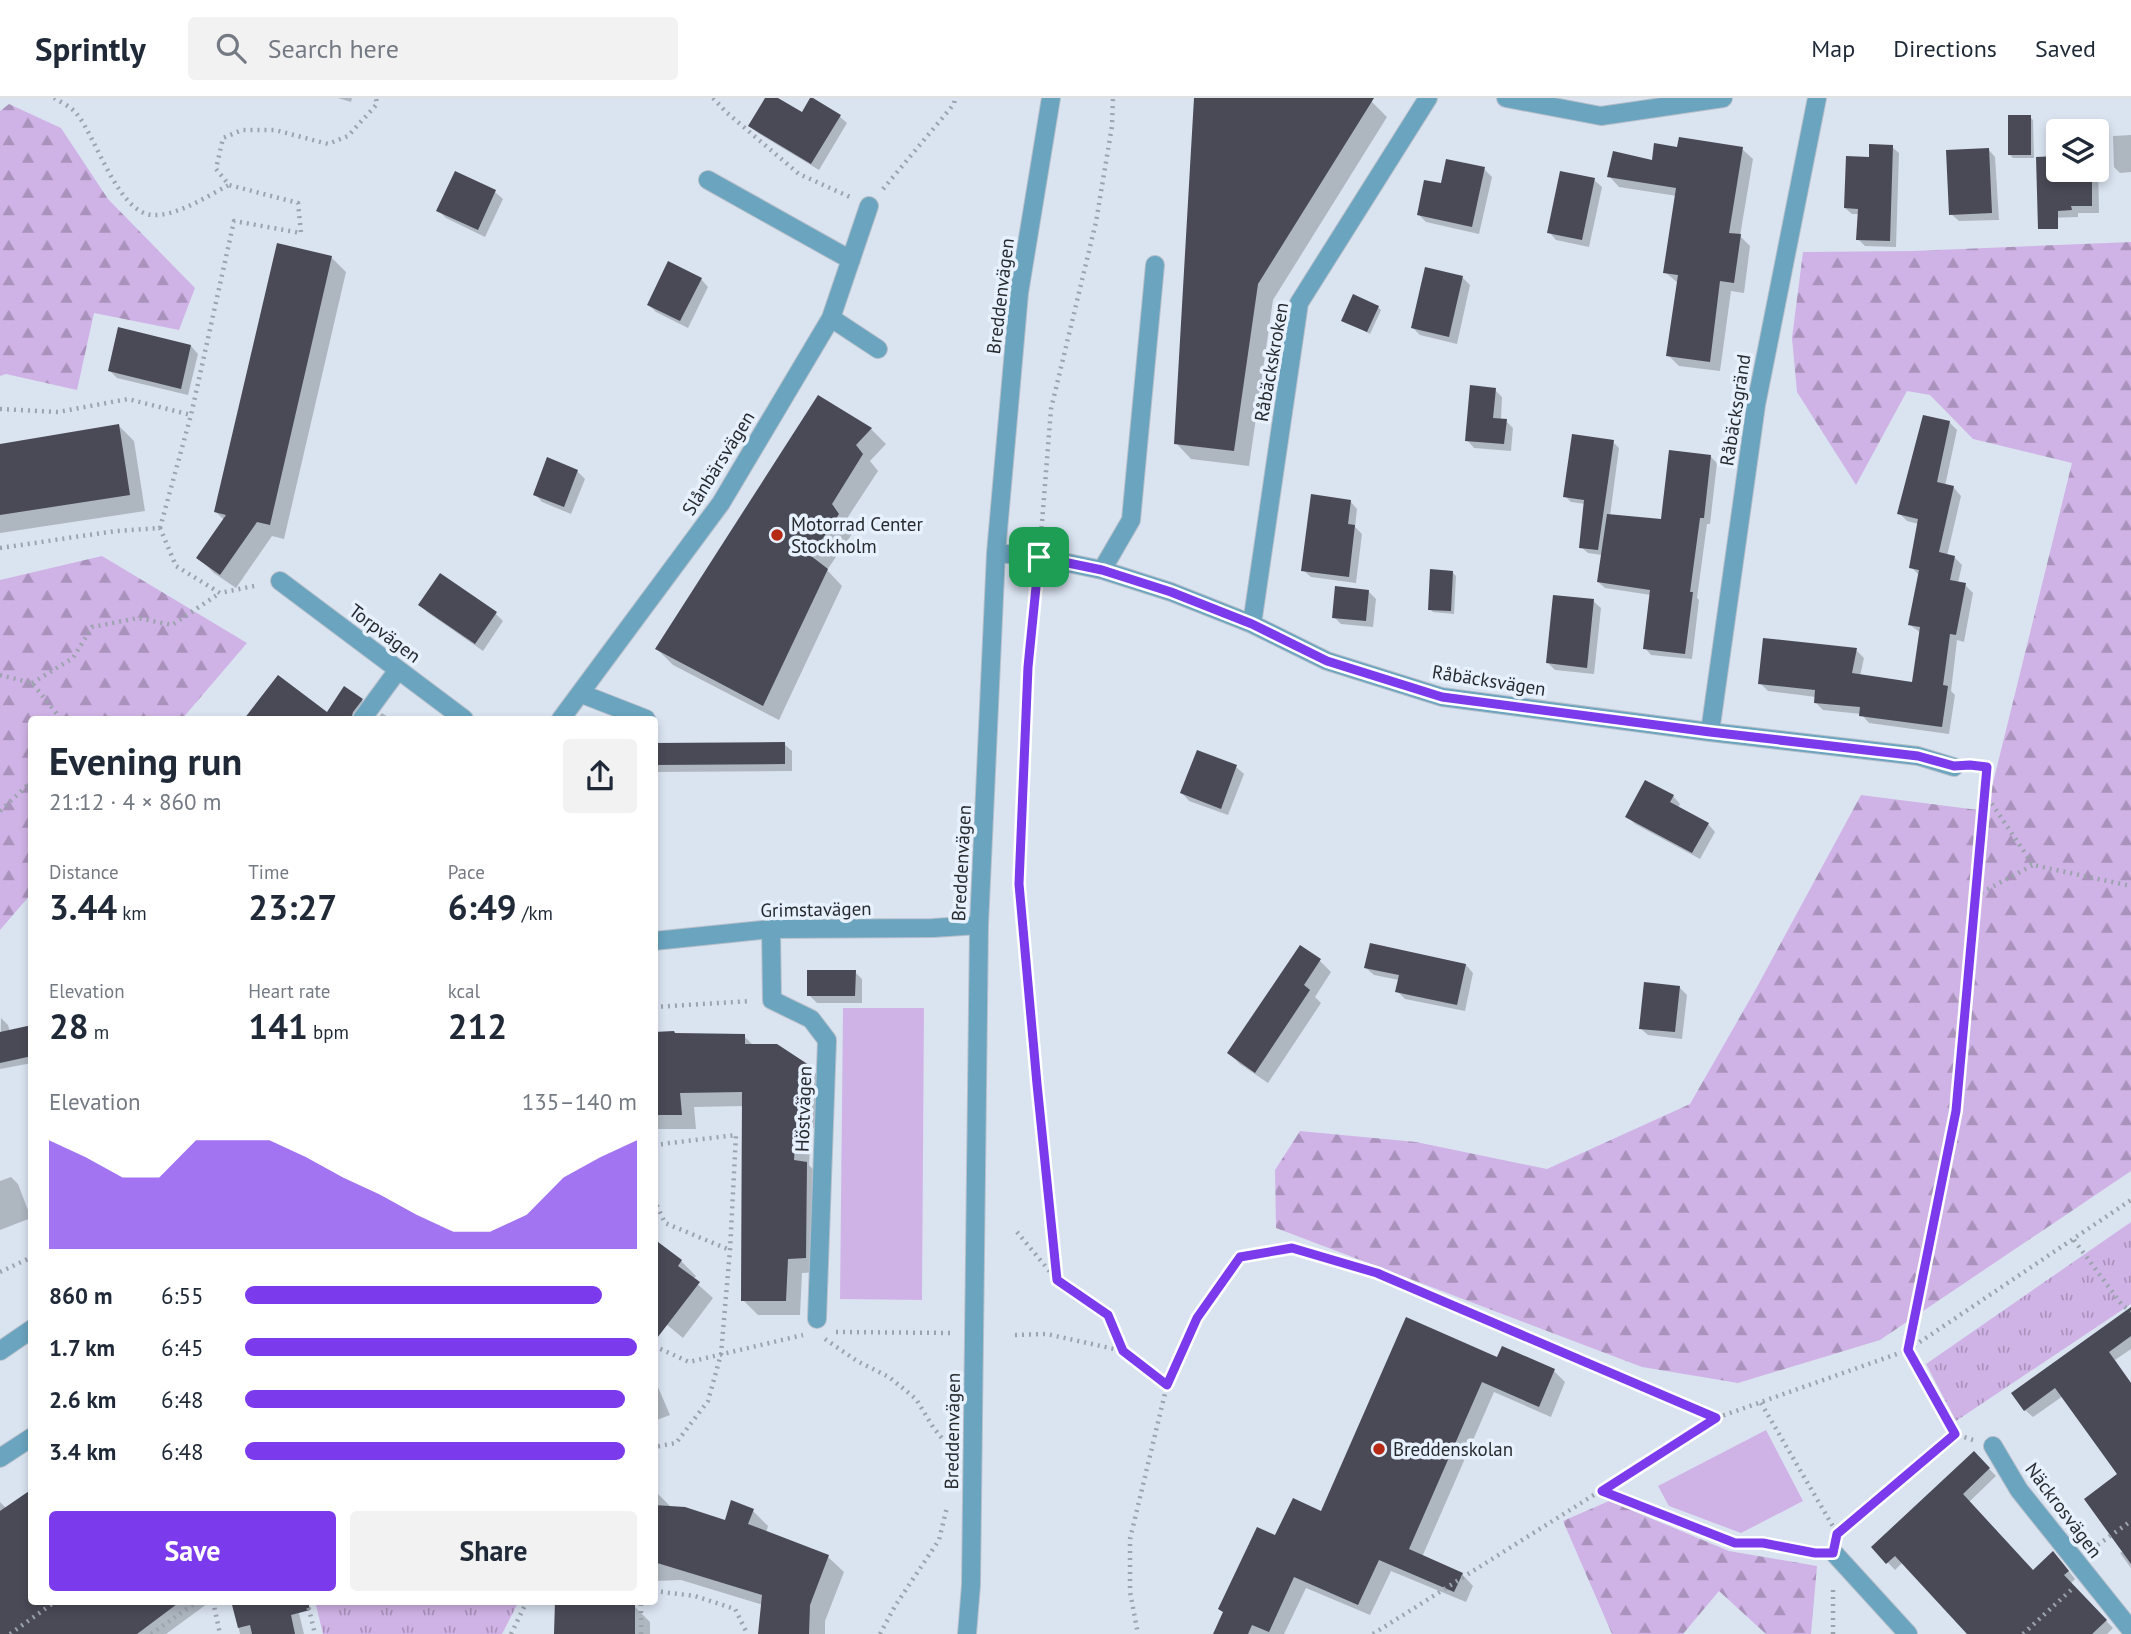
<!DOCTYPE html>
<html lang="en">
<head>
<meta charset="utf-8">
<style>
	:root { --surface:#fff; --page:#f2f2f3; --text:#1f2937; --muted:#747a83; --line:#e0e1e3; --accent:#7c3aed }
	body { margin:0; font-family:"PT Sans",sans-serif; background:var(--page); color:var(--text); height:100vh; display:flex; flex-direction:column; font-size:26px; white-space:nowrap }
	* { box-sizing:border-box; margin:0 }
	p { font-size:23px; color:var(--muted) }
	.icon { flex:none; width:38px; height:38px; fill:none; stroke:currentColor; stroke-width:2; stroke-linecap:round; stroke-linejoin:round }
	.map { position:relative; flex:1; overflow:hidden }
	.drawer { position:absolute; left:28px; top:618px; width:630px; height:889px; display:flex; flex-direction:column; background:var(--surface); border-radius:7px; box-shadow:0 4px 10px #0003 }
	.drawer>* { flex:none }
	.controls { position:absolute; left:2046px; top:21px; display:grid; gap:14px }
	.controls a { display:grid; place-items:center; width:63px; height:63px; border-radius:7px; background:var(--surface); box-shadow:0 4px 10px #0003; font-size:35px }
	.pin { position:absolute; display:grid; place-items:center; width:60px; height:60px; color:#fff; margin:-30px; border-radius:14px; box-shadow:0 4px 10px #0006 }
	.round { display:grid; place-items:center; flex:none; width:74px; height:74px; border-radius:7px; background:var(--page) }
	.headline { display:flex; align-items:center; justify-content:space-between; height:119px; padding:0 21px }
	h1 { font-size:38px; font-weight:600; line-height:52px }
	.figures { display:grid; grid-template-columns:repeat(3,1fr); gap:10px; height:119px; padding:7px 21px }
	.figures div { display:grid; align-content:center }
	.figures b { font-size:35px; font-weight:600 }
	.figures small { font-size:19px; font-weight:400 }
	.figures p { font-size:19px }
	.chart { height:196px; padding:14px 21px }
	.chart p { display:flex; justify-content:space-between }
	.chart svg { width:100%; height:126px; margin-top:7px; fill:var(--accent); opacity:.7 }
	.primary-button { display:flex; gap:14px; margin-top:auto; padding:14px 21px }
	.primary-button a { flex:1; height:80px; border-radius:7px; background:var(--accent); color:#fff; font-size:28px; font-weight:600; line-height:80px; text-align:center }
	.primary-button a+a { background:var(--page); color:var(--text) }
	ul { padding:0 21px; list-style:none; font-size:23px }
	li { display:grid; grid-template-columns:112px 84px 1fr; align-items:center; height:52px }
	li i { height:18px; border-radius:9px; background:var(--accent) }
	header { display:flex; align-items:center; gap:42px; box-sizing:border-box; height:98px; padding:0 35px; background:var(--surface); border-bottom:2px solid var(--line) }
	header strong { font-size:33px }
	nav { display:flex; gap:38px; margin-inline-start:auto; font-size:24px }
	.search { width:490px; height:63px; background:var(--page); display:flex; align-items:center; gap:18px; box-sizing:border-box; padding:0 24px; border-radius:7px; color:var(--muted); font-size:26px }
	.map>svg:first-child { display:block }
	.grass { fill:url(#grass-tufts) }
	.forest { fill:url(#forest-firs) }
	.pitch { fill:#d0b3e6 }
	.shadow { fill:#0003 }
	.building { fill:#494a56 }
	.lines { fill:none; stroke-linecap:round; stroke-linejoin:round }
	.minor-casing { stroke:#b6bfca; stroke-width:20 }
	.path { stroke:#9ba3ad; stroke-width:4.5; stroke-dasharray:2 5; stroke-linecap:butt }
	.minor { stroke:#6aa4bf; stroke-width:18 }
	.route-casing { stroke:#fff; stroke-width:14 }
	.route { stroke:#7c3aed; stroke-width:9 }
	.poi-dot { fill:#b62914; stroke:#e7f1fe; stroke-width:2.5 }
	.labels { text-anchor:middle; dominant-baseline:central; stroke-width:7; stroke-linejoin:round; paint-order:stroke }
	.street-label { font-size:19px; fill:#272b30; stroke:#e7f1fe }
	.poi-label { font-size:19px; fill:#272b30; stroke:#e7f1fe; text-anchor:start }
</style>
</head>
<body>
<header>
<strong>Sprintly</strong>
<div class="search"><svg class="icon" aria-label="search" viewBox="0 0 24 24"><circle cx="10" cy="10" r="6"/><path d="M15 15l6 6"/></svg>Search here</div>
<nav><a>Map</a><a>Directions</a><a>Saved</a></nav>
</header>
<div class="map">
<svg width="2131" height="1536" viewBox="0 0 2131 1536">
	<defs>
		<pattern id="grass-tufts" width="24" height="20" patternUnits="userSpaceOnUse" patternTransform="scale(1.75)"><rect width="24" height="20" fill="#d0b3e6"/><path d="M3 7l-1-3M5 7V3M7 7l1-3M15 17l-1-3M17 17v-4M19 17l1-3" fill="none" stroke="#a992bb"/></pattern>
		<pattern id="forest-firs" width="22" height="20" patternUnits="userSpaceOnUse" patternTransform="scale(1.75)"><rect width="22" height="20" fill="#d0b3e6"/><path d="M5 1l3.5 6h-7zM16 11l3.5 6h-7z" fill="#a992bb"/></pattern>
	</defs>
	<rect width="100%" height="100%" fill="#dae4f1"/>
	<path class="grass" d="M2131,1124V1206L1956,1323L1926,1266Z
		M315,1503H519L502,1536H323Z"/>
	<path class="forest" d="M9,6L61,30L108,101L195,190L179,232L94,215L77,292L6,276L0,278V13Z
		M2131,144V1073L1880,1242L1738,1285L1642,1269L1276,1130L1275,1072L1300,1033L1416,1044L1547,1071L1690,1006L1757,889L1861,697L1986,713L2072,365L1973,341L1930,297L1907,293L1856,387L1797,294L1792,240L1803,154L1912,153Z
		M102,458L247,545L182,621H32L31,796L0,832V482Z
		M1609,1403L1729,1453L1817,1468L1811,1536H1766L1719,1493L1683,1536H1612L1563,1423Z"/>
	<path class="pitch" d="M843,910H924L922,1202L840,1201Z
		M1766,1332L1803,1403L1741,1435L1669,1408L1658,1388Z"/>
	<path class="shadow" d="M338,0H352L351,4Z
		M767,0H774L803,17L839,18L847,25L819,72L758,35L750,28Z
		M1196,0H1357L1372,4L1387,19L1273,202L1249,368L1191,361L1176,345Z
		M2030,19L2033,22L2034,60H2013L2010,57Z
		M2131,37V74L2120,75L2114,69L2113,38Z
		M1892,49L1899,55L1896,149L1865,148L1858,141L1859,116H1852L1845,110L1871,61Z
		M1678,51H1742L1753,61L1740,138L1750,148L1744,195L1731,193L1720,273L1679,268L1668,257L1678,185L1665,174L1677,98L1619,89L1609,78L1653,64Z
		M1988,51L1995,59L1999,122L1959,123L1951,116Z
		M2058,60V72H2096V65L2098,66L2099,115H2078V119L2047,120Z
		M1484,71L1492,79L1479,136L1426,124L1418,116L1442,87Z
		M456,75L495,94L503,101L485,139L446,120L438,112Z
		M1594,82L1602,89L1589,149L1556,142L1549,134Z
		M331,159L346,174L284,441L272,438L236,490L214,475L199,460L224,422L216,414Z
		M1463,180L1470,187L1457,246L1420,237L1413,230Z
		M701,181L708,189L688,230L656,214L649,207Z
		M1378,209L1381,212L1370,236L1343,222Z
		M191,248L198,256L188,297L117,280L110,273Z
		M1495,292L1502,299L1501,322L1506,323L1513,330L1511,353L1474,350L1467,342Z
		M1949,324L1957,332L1945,388L1954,390L1961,398L1947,458L1954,459L1962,467L1958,485L1965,487L1973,495L1964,544L1957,542L1951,593L1955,597L1949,636L1869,625L1861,616L1823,612L1815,604L1816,599L1768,593L1760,585L1856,552L1864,560L1860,578L1914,586L1921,535L1910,527L1919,477L1911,469L1919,426L1907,423L1899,415Z
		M118,327L134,343L145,413L0,435V348Z
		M871,331L886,346L870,363L878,373L846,422L854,433L827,472L842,488L779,622L673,567L657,551Z
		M1613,344L1619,350L1610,418L1663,423L1710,358L1717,365L1710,426H1707L1697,500L1699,502L1692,561L1651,557L1645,550L1651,497L1605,490L1598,484L1602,457L1588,455L1581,449L1585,406L1571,404L1565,398Z
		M577,373L585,381L571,416L542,404L535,396Z
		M1350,403L1357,411L1355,429L1362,436L1356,485L1311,479L1303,472Z
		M1452,474L1456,478L1454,516L1433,514L1430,511Z
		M440,477L496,516L503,523L483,553L427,514L420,506Z
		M1368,493L1376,501L1373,529L1341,526L1334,519Z
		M1593,503L1601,510L1594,576L1555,572L1547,564Z
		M362,602L368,608L359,621H327L325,619L323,621H257L251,615L327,618Z
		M382,615L391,621H377Z
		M784,646L792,653V673L654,674V647Z
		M1236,669L1244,676L1228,717L1189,703L1182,695Z
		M1673,698L1680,706L1678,710L1708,726L1715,734L1700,761L1635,726L1627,718Z
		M1300,849L1320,863L1331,874L1315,899L1321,905L1268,985L1240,966L1229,955Z
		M1466,867L1473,875L1465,913L1405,901L1397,893L1399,882L1374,877L1366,870Z
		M855,874L862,881V905H817L809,897Z
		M1679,889L1687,897L1682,941L1648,937L1640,930Z
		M1,920L8,927L10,934L32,929V965L0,971Z
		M654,936L744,938L754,948L808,968L823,983L821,1029L811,1030L809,1067L821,1080L820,1174L802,1175L800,1217H758L743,1202L744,1008L694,1009L696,1031H654Z
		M11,1079L18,1086L31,1120L0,1132V1083Z
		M654,1137L661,1148L681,1163L696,1178L693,1182L713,1200L683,1240L654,1216Z
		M2131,1221V1251L2115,1262L2131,1285V1470L2120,1455L2124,1453L2120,1376L2063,1298L2033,1319L2025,1312Z
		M1498,1261L1554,1273L1565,1284L1551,1319L1494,1294L1422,1459L1462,1476L1473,1488L1466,1504L1391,1473L1370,1517L1306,1490L1284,1536H1215L1275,1439L1322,1415Z
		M654,1285L658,1289L670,1317L654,1323Z
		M1974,1355L1996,1378L1969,1404L2034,1474L2061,1463L2075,1481L2070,1486L2113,1530L2107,1536H1968L1903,1464L1895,1472L1874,1450Z
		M654,1392L670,1408V1410L726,1424L753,1413L768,1428L766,1435L828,1459L844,1474L825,1523V1536H760L763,1507L681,1482L654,1483Z
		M0,1404L7,1411L32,1503H211L166,1536H0Z
		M233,1503H296L304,1536H240Z
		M634,1508L650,1524V1536H556Z"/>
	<path class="building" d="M765,0H778L802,14L810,0H813L841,17L811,66L748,28Z
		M1194,0H1374L1258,186L1234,353L1174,346Z
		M2008,17H2031V57H2008Z
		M1679,39L1743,49L1729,135L1741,136L1734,185L1720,183L1710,264L1666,258L1678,177L1663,175L1676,90L1607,79L1613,53L1652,62L1654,45L1677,49Z
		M1869,46L1893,47L1890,143L1856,142L1858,111L1844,110L1846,58L1869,59Z
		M1989,50L1992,115L1949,117L1946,52Z
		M2058,58V72H2092V108H2071L2072,112L2058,113V131H2038L2036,59Z
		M1446,61L1485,69L1472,129L1417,117L1424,82L1441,85Z
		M455,73L496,92L478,132L436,113Z
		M1560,73L1595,80L1582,142L1547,135Z
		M277,145L332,158L270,427L257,424L220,477L196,460L226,417L214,414Z
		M668,163L702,180L680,223L647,207Z
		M1425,169L1463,178L1449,239L1411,230Z
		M1353,196L1379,208L1367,234L1341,223Z
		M118,229L191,247L181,291L108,273Z
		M1470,287L1496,290L1493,320L1507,321L1504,346L1465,343Z
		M818,297L872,330L856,347L863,356L832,406L839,416L811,458L828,471L763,608L655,551Z
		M1923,317L1950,323L1937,384L1954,388L1939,454L1955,458L1950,482L1966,485L1956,537L1950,536L1943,587L1948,588L1942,629L1859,618L1860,609L1814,605L1815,592L1758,586L1763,540L1857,550L1852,575L1912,584L1920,529L1908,527L1919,472L1909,470L1918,421L1897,416Z
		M119,326L130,397L0,417V346Z
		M1572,336L1614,342L1598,452L1579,450L1584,402L1563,399Z
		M1669,352L1711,357L1704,420H1700L1690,494H1693L1685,556L1643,551L1650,492L1597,484L1607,416L1661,421Z
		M547,359L578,372L564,409L533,397Z
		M1311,396L1351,402L1348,426L1355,427L1349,479L1301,473Z
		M1430,471L1453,473L1451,513L1428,512Z
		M440,475L497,514L475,546L418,507Z
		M1335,488L1369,492L1366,523L1332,520Z
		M1553,497L1594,501L1587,570L1546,565Z
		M278,577L327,614L344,588L363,601L353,614L351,621H244Z
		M785,644V666L654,667V645Z
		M1197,652L1237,667L1221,711L1180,695Z
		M1645,682L1674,697L1670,704L1709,725L1692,755L1625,719Z
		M1370,845L1466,866L1457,907L1395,894L1399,877L1364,870Z
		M1300,847L1321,861L1304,887L1310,892L1255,975L1227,955Z
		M807,872H856L855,898H807Z
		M1644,884L1680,888L1675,934L1639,931Z
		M32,927V958L0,965V934Z
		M674,933L675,935L745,936V946H777L809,967L807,1015L797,1016L794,1062L807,1064L806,1160L788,1161L786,1203H741L742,994L680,995L682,1017H658V996H654V934Z
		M654,1141L682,1162L678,1168L700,1184L654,1244Z
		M2131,1209V1238L2109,1254L2131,1285V1466L2084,1401L2117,1376L2055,1290L2024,1313L2011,1295Z
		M1406,1219L1497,1259L1502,1248L1555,1271L1539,1309L1482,1284L1409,1451L1463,1475L1454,1494L1379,1462L1358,1507L1294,1479L1269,1534L1252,1527L1248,1536H1213L1223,1514L1218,1511L1257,1429L1275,1437L1293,1400L1321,1413Z
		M1974,1353L1990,1370L1963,1396L2033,1472L2053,1453L2069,1473L2064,1477L2107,1522L2092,1536H1967L1895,1458L1886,1466L1871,1449Z
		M32,1391V1503H181L137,1536H0V1413Z
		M731,1402L754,1411L748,1426L829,1457L810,1507L809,1536H758L762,1497L654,1464V1407L685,1409L725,1422Z
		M231,1503H308L310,1512L291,1517L295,1536H252L250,1527L238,1530Z
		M555,1503H635V1536H554Z"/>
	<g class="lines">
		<defs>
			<path id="minor" d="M1506,0L1601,18L1723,0
				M708,82L851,162
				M831,220L878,251
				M996,455L1039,459L1102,472L1171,494L1252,526L1327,563L1442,599L1710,634L1918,658L1954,669
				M1102,472L1131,422L1155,167
				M280,483L464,621
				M1252,526L1299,205L1428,0
				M582,596L646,621
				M362,621L398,572
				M561,621L721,405L831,220L869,108
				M1710,634L1756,307L1817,0
				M771,831L772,902L811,921L827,942L817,1221
				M654,843L771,831L933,830L979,827
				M0,1253L32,1231
				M1993,1348L2019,1392L2131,1532
				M0,1360L32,1339
				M1834,1455L1908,1536
				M967,1536L971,1487L979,827L996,455L1019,195L1051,0"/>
		</defs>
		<use href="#minor" class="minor-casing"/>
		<path class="path" d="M54,0C61,4 71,9 76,15C96,38 118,116 153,117C178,118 207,98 229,87
			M713,0L726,14L799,76L850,99
			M883,91L954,6L955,0
			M0,311L58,314L128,301L191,317L234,123L301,135L298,105L229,87L216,71L223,40L242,32H275L328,46L348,38L377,6L376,0
			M160,430L191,317
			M1041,437L1051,311L1096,124L1112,28L1113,0
			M0,450L116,433L160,430L176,468L220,495L259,487
			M1037,480L1028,569L1019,786L1036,986L1057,1182L1108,1217L1123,1253
			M0,577L32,585L61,621
			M32,585L73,560L92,529L138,520L172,527L220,495
			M1984,694L2033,767L2131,788
			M0,713L32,683
			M1975,798L2033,767
			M654,909L751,903
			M654,1047L736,1037L730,1152L721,1256L708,1303L676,1345L654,1349
			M654,1101L665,1125L730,1152
			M1017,1134L1056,1181
			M2074,1142L2122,1207L2131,1213
			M0,1174L32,1159
			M836,1234L953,1235
			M1015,1237L1047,1236L1123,1253L1167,1287L1130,1441V1494L1138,1536
			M825,1241L857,1263L889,1279L916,1301L933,1329L949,1349
			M654,1248L689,1264L803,1237
			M1167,1287L1197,1220L1240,1159L1292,1150L1377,1175L1715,1320
			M1761,1305L1835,1432
			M1973,1342L1955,1336L1908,1252L1956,1013L1987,669L1975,668
			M1603,1394L1735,1445H1763L1811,1454
			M1838,1435L1954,1336
			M2092,1451L2131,1423
			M654,1493L695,1498L735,1511L746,1533L745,1536
			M213,1503L220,1536
			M307,1503L315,1536
			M10,1536L56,1503
			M151,1536L198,1503
			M511,1536L527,1503
			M641,1536V1503
			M880,1536L895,1508L939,1442L947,1409
			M1373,1536L1716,1320L1908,1252L2131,1102
			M1833,1536V1488
			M2023,1536L2071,1492"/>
		<use href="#minor" class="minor"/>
	</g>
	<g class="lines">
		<defs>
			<path id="route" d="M1039,459L1102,472L1171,494L1252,526L1327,563L1442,599L1710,634L1918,658L1954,668L1970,667L1987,669L1956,1013L1908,1252L1955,1336L1837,1436L1833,1455H1815L1763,1445H1735L1602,1393L1716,1320L1377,1175L1292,1150L1240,1159L1197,1220L1167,1287L1123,1253L1108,1217L1057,1182L1037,986L1019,786L1028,569Z"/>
		</defs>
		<use href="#route" class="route-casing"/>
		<use href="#route" class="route"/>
	</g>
	<g class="poi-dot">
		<circle cx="777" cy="437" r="7"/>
		<circle cx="1379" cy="1351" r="7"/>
	</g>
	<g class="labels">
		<g class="street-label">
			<text transform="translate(1000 198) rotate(-83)">Breddenvägen</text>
			<text transform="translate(1271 264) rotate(-80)">Råbäckskroken</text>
			<text transform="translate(1735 312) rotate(-81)">Råbäcksgränd</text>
			<text transform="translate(718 365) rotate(-58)">Slånbärsvägen</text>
			<text transform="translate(385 535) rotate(37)">Torpvägen</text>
			<text transform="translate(1489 582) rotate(9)">Råbäcksvägen</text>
			<text transform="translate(961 765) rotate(-87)">Breddenvägen</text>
			<text transform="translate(816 811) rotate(-1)">Grimstavägen</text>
			<text transform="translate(803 1011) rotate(-88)">Höstvägen</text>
			<text transform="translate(952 1333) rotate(-89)">Breddenvägen</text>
			<text transform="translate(2064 1412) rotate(53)">Näckrosvägen</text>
		</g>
		<g class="poi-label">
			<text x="791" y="426">Motorrad Center<tspan x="791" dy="22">Stockholm</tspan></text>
			<text x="1393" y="1351">Breddenskolan</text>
		</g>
	</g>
</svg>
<div class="controls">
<a><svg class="icon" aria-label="layers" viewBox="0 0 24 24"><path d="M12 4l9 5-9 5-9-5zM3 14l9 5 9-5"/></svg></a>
</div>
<div class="pin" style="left:1039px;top:459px;background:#1e9e55"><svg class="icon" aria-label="arrive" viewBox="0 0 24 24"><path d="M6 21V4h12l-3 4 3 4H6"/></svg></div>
<section class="drawer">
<div class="headline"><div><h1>Evening run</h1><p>21:12 · 4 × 860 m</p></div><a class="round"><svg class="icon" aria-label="share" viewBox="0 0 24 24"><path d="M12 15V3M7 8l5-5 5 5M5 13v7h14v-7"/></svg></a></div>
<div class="figures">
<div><p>Distance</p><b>3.44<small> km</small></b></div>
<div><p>Time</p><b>23:27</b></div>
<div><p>Pace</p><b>6:49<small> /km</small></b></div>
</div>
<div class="figures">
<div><p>Elevation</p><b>28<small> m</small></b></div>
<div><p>Heart rate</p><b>141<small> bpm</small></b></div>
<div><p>kcal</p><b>212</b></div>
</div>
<div class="chart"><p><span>Elevation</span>135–140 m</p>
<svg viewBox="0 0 160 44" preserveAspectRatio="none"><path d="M0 44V6L10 12L20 19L30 19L40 6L50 6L60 6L70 12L80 19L90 25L100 32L110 38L120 38L130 32L140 19L150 12L160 6V44z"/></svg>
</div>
<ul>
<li><b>860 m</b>6:55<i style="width:91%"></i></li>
<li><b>1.7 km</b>6:45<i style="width:100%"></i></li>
<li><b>2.6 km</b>6:48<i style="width:97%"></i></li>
<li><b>3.4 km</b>6:48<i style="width:97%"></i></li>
</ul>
<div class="primary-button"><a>Save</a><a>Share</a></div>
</section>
</div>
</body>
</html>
